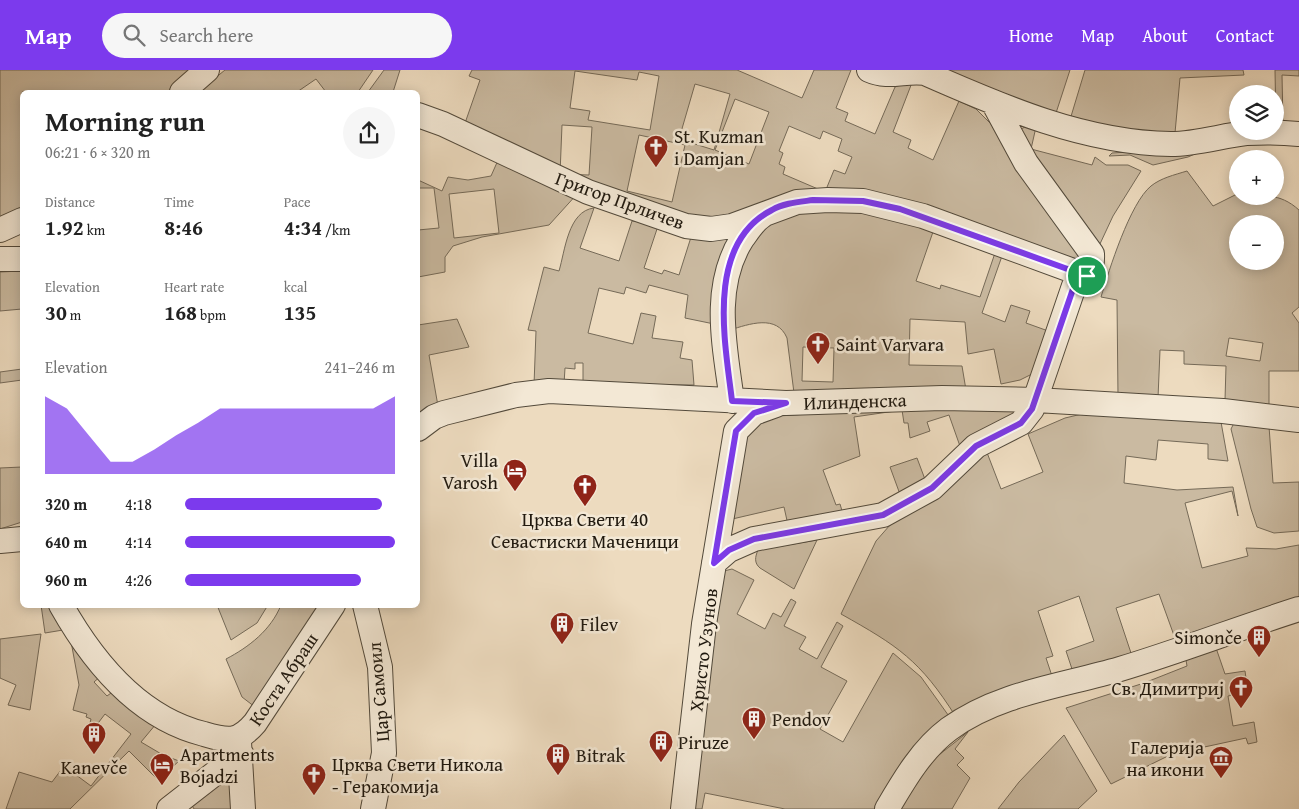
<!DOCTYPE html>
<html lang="en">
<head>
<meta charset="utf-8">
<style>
	:root { --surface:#fff; --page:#f6f6f6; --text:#222; --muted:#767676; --accent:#7c3aed }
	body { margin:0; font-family:"Gentium Book Plus",serif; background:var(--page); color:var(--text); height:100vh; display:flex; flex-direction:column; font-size:19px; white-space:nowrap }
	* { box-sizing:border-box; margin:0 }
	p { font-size:16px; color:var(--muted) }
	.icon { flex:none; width:28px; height:28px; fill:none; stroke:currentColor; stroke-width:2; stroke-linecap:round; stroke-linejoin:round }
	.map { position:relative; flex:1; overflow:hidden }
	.panel { position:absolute; left:20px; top:20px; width:400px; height:518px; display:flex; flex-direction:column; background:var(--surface); border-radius:8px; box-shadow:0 2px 12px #0003 }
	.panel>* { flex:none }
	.fabs { position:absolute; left:1229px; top:15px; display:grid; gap:10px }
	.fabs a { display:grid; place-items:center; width:55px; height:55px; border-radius:50%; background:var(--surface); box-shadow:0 2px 12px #0003; font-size:25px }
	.pin { position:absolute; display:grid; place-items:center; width:42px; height:42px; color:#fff; margin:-21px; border:2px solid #fff; border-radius:50%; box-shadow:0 1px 5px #0007 }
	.round { display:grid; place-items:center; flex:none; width:52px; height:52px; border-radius:26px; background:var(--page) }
	.overview { display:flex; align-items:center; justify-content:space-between; height:85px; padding:0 25px }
	h1 { font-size:28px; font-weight:700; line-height:38px }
	.stats { display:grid; grid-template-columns:repeat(3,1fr); gap:8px; height:85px; padding:5px 25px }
	.stats div { display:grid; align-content:center }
	.stats b { font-size:21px; font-weight:700 }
	.stats small { font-size:14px; font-weight:400 }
	.stats p { font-size:14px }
	.chart { height:140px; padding:10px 25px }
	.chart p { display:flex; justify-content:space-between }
	.chart svg { width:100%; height:90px; margin-top:5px; fill:var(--accent); opacity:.7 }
	ul { padding:0 25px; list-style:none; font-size:16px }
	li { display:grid; grid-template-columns:80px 60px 1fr; align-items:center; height:38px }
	li i { height:12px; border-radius:6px; background:var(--accent) }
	header { display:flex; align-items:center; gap:30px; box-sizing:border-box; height:70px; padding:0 25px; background:var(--accent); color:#fff }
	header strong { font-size:24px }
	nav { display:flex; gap:28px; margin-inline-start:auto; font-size:18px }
	.search { width:350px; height:45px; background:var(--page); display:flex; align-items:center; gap:12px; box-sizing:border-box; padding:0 18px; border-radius:28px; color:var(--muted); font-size:19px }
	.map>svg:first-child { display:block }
	.green { fill:#cabaa1; stroke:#756a58; fill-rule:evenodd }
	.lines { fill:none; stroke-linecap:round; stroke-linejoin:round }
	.minor-casing { stroke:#534a3b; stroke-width:26 }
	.minor { stroke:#f3e8d5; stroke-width:24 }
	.route-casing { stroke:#fff; stroke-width:10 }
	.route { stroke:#7c3aed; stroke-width:6 }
	.labels { text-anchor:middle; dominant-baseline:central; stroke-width:5; stroke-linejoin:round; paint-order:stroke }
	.poi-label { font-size:19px; fill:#20190f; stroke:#f3e8d5; text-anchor:start }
	.street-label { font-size:19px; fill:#20190f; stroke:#f3e8d5 }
</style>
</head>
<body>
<header>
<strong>Map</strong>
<div class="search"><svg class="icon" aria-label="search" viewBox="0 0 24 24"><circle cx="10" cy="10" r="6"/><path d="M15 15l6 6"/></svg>Search here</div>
<nav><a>Home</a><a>Map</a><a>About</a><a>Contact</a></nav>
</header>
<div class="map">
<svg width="1299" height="739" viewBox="0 0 1299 739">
	<rect width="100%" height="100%" fill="#eddbbf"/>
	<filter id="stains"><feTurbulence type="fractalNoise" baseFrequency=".004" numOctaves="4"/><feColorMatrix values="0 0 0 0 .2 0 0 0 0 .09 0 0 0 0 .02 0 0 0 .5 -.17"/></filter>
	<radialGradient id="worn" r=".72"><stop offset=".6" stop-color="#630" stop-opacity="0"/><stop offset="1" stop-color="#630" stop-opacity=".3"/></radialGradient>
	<path class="green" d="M0,0H198L172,22H22V144L0,153Z
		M225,0H373L358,22H326L316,9L297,22H198Z
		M384,0H400L393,22H368Z
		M472,0H737L802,28L814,0H851L836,38L848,43L845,51L875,64L895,17L913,10L893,62L911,70L908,78L933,90L959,31L976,39L991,54L1036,123L1069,161L1082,182L1084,190L1079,193C996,162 898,115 806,123C767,127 735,158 694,152C673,149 653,140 633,132C574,111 520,84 464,56L480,10L469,6ZM575,1L637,10L639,2L659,6L650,60L588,50L590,41L570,38ZM695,14L730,24L714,80L679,69ZM735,29L769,42L749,94L715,80ZM562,55L592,57L589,105L560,104ZM789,56L820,69L823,61L842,69L838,81L852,87L845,104L834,100L825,122L783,104L785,97L779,94L783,83L779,81ZM639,65L685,75L672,132L627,121Z
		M942,0H1070L1056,43Z
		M1085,0H1243L1244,5L1180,8L1175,63L1184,67L1069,53Z
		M1275,0H1299V6L1282,5L1283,55L1276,56Z
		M1027,56L1036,57L1031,79L1092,95L1095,87L1106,95H1128L1141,101L1113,146L1099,176L1031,86L1021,59Z
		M1211,77L1188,87L1153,95L1130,85L1109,86L1112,83Z
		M499,88L578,123L549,155L482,167L453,176L445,187V202L418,207V160L439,158L434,118H418V110L442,121L448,107L468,110L491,106ZM494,119L499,163L454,168L449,124Z
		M1187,101L1213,136L1237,124L1238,126C1263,126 1279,122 1299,140V237L1292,243L1299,253V301H1269V335L1225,330L1226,296L1184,294V281L1160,280L1158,328L1118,326L1117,230L1101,227C1109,200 1130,133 1151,116C1161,108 1174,105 1187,101ZM1238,154H1275V191H1238ZM1229,268L1263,273L1260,291L1226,286Z
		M840,137L934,159L916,211L940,219L941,215L980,227L995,183L1002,186L982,243L1005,252L1011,235L1030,241L1026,253L1051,262L1034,303L1020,310L1001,314L994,279L968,284L965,252L910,249L909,295L962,296L966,320L794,323L787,268C777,244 749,254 730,260L740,187L775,147ZM803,277L834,278L833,312L802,311Z
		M594,138L580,178L619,191L632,151L659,153L644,198L662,204L664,200L679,205L692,164L743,158L719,255L685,248L688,225L649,215L646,223L626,217L624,224L599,218L588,263L633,274L641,243L656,246L652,268L683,272L680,288L692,290L694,315L583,314V293H575V299L565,298L564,314L534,315L536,261L528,260L544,197L559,201C565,181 568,141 594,138Z
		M22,201V239L0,241V202Z
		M457,249L469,277L429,285L438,336L418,350V255Z
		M22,299V310L0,313V302Z
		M912,337L1020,341L961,379L949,345L927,352L930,361L910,368L908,353H904L902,340L854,347L860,386L823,400L836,435L840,434L843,444L788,455L784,437L728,450L741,370L764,347Z
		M1082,344L1221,352L1228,391L1208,389V374L1158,370L1156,390L1126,386L1124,413L1177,420L1233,417L1238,446L1232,421L1185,433L1202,498L1248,486L1246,478L1276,479L1299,475V531L1176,571L1159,524L1116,538L1132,586L1073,602L1066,581L1094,571L1079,526L1038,541L1053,586L1046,588L1053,609L956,647C920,590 898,576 841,544L876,471L890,455L918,438L986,380L1001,419L1043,402L1028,364L1065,348Z
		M1234,353L1269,356L1273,413L1299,412V461L1274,463L1257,457L1251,439L1231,359Z
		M917,388L926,412L901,427L890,397Z
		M22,397V452L0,459V398Z
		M817,470L794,519L760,498C754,493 755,487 758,480Z
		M732,499L754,510L737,544L765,559L773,543L781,547L791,529L796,532L784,556L806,567L799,579L817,589L837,552L843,556L821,597L847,611L820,659L843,672L893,583L921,607L951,649L880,739H785L705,723L702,739H689L704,622L724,501Z
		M41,535H54L69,559L45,563Z
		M217,535H268L257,553L231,570Z
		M281,535H325L255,637L242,627L226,589C249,577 271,560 281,535Z
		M41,564L30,640L8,635L16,615L0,608V569Z
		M70,566L102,605L94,612L107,626L115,620L156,654L141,672L163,685L179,691L158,710L129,681L70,739H6L19,702L52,712L64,696L91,716L131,664L105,644L86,669L91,649L86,647L87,644L73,640L79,615Z
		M1215,575L1225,604L1245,601L1248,622L1228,626L1233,656L1254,652L1257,672L1248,674L1246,668L1172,684L1111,714L1066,638L1144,613L1187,596L1185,584Z
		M968,662L955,679L964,688L957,695L970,708L952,739H897L935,688Z
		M1064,665L1097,721L1078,739H998L1019,712Z
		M228,701L236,739H194L189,730Z"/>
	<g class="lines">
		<defs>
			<path id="minor" d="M869,0C889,9 905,0 925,3C1002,37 1085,73 1171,74C1196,74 1221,66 1246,63C1264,62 1281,62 1299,64
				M182,22L207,0
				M418,45L443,54L588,122L686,156L711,159L732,156L797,132L828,130L863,131L923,146L1087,206
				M0,160L22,150
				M0,189H22
				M732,331C725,277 711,218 742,169C748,161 754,151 762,146
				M418,359L434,347L444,343L516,325L549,321L786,333L942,328L1036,330L1223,341L1299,350
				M0,471L22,469
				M714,493L729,480L754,469L883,445L932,418L976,376L1021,353L1032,339L1074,216C1086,204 1093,202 1092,184L1026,93L993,32
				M61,535C93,592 139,648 204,664C228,671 238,673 255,653L333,535
				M365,535L380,597L384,683L373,739
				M239,672L243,739
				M169,739L241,683
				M683,739L704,554L736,361L754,343L776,335
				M887,739C904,710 922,679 949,659C998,623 1062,616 1120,599C1180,581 1239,558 1299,539"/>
		</defs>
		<use href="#minor" class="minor-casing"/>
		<use href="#minor" class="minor"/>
	</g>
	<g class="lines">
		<defs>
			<path id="route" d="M813,130L863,131L900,139L1087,206L1074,216L1032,339L1021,353L976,376L932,418L883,445L754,469L729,480L714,493L736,361L754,343L786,333L732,331C725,272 705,174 772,140C784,133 799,132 813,130Z"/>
		</defs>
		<use href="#route" class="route-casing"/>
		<use href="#route" class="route"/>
	</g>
	<defs>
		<symbol id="church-pin" viewBox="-11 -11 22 30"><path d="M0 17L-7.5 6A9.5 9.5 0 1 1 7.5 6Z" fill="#8f2418" stroke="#f3e8d5"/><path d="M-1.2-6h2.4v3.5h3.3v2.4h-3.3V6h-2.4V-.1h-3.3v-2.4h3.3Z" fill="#fff"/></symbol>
		<symbol id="hotel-pin" viewBox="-11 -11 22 30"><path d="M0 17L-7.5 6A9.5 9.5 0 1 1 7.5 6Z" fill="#8f2418" stroke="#f3e8d5"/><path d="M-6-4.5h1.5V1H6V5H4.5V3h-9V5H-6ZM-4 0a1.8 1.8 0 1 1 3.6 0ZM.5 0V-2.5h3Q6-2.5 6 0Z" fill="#fff"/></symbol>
		<symbol id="building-pin" viewBox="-11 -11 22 30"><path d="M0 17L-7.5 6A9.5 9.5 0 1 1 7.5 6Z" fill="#8f2418" stroke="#f3e8d5"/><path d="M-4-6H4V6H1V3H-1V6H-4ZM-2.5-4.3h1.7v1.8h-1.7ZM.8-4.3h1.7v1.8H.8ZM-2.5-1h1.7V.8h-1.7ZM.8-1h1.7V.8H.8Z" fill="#fff"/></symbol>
		<symbol id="museum-pin" viewBox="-11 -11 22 30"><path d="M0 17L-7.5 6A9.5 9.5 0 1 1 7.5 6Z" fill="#8f2418" stroke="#f3e8d5"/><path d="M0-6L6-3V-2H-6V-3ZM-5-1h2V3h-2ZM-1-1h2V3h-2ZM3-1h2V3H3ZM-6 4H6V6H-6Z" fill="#fff"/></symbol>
	</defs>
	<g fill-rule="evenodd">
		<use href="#church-pin" x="642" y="63" width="28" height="38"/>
		<use href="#church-pin" x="804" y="260" width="28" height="38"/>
		<use href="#hotel-pin" x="501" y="387" width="28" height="38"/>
		<use href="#church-pin" x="571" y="402" width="28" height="38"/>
		<use href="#building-pin" x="548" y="540" width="28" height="38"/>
		<use href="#building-pin" x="1245" y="553" width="28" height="38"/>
		<use href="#church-pin" x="1227" y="604" width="28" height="38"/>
		<use href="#building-pin" x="740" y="635" width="28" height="38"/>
		<use href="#building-pin" x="80" y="650" width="28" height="38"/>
		<use href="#building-pin" x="647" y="658" width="28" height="38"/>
		<use href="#building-pin" x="544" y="671" width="28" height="38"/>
		<use href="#museum-pin" x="1207" y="674" width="28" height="38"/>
		<use href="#hotel-pin" x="148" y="681" width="28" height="38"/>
		<use href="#church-pin" x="300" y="691" width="28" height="38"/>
	</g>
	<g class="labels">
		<g class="poi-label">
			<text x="674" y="66">St. Kuzman<tspan x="674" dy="22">i Damjan</tspan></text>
			<text x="836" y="274">Saint Varvara</text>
			<text x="498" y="390" text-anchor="end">Villa<tspan x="498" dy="22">Varosh</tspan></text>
			<text x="585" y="449" text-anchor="middle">Црква Свети 40<tspan x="585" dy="22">Севастиски Маченици</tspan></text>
			<text x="580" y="554">Filev</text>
			<text x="1242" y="567" text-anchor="end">Simonče</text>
			<text x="1224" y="618" text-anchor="end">Св. Димитриј</text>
			<text x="772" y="649">Pendov</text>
			<text x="678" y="672">Piruze</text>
			<text x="1204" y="677" text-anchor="end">Галерија<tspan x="1204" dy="22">на икони</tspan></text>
			<text x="180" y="684">Apartments<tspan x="180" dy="22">Bojadzi</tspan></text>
			<text x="576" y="685">Bitrak</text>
			<text x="332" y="694">Црква Свети Никола<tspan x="332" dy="22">- Геракомија</tspan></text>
			<text x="94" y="697" text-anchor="middle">Kanevče</text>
		</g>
		<g class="street-label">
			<text transform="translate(620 130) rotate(20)">Григор Прличев</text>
			<text transform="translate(855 331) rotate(-2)">Илинденска</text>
			<text transform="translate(703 580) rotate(-83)">Христо Узунов</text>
			<text transform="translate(283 609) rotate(-56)">Коста Абраш</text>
			<text transform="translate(378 622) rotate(-95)">Цар Самоил</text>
		</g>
	</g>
	<rect width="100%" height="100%" filter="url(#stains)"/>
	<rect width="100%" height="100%" fill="url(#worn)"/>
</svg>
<div class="fabs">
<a><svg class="icon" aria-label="layers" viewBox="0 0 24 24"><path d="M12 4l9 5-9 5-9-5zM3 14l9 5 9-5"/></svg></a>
<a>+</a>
<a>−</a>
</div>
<div class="pin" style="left:1087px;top:206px;background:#1e9e55"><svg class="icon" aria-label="arrive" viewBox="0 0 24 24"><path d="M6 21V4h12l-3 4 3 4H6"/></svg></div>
<section class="panel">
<div class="overview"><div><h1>Morning run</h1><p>06:21 · 6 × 320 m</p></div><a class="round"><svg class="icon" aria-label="share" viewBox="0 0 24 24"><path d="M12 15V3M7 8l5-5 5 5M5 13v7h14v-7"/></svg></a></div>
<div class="stats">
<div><p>Distance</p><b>1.92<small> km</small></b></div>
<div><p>Time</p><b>8:46</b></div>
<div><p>Pace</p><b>4:34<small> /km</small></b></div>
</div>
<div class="stats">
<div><p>Elevation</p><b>30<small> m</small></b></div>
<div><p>Heart rate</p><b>168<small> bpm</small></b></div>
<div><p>kcal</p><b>135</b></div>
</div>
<div class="chart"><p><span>Elevation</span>241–246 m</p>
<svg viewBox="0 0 160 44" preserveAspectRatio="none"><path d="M0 44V6L10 12L20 25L30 38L40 38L50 32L60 25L70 19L80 12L90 12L100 12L110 12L120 12L130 12L140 12L150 12L160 6V44z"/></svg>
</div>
<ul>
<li><b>320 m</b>4:18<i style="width:94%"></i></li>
<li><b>640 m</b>4:14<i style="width:100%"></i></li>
<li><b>960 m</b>4:26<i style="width:84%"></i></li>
</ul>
</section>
</div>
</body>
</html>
